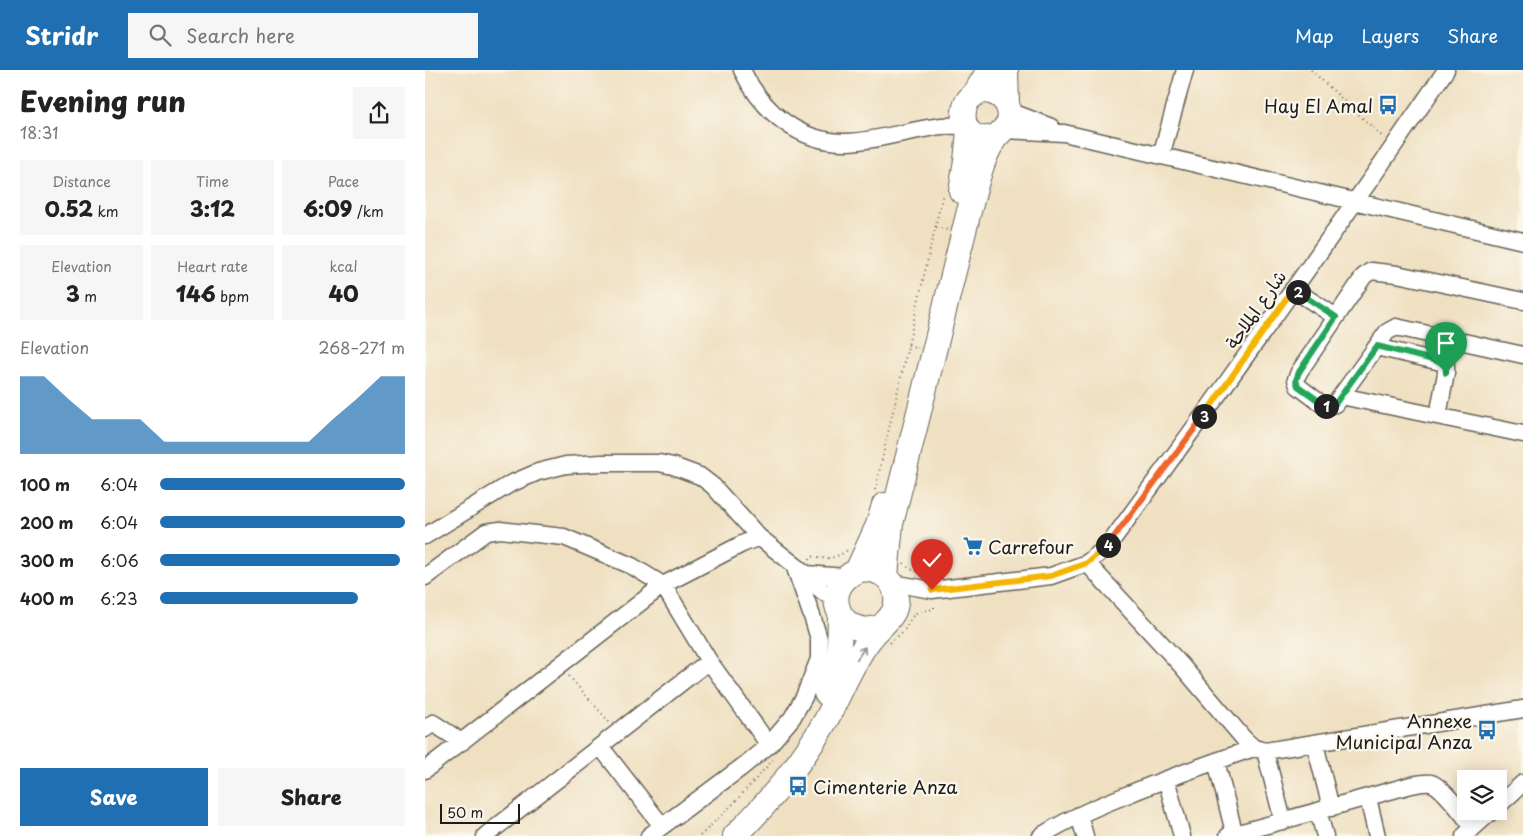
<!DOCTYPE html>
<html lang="en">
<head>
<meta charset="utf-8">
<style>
	:root { --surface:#fff; --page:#f6f6f6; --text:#222; --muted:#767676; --accent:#1f6fb2 }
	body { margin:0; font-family:"Playpen Sans","Playpen Sans Arabic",sans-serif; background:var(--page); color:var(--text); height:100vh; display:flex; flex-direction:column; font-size:19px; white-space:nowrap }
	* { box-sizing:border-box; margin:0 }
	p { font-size:16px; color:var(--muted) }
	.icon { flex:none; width:28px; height:28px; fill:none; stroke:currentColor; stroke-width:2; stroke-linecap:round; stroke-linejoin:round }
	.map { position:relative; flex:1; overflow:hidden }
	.side { display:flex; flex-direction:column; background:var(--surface); width:425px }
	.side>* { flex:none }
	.fabs { position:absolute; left:1032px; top:700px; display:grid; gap:10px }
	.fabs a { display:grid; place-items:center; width:50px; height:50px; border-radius:0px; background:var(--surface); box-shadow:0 2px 12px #0003; font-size:25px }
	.scale { position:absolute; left:15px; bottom:12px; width:80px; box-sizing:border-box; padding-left:5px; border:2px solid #1c1c1c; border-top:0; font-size:14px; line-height:18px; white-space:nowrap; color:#1c1c1c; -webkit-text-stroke:4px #fbf7ec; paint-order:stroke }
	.pin { position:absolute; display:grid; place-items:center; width:42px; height:42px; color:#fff; margin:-51px -21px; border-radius:50% 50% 50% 0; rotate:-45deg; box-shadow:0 0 5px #0007 }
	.pin .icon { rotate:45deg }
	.km { position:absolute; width:25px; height:25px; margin:-12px; border-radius:50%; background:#222; color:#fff; font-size:14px; line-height:25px; text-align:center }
	.round { display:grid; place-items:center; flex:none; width:52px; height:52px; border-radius:0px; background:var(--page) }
	.head { display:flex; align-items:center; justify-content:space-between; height:85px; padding:0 20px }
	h1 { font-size:28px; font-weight:800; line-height:38px }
	.metrics { display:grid; grid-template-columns:repeat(3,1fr); gap:8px; height:85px; padding:5px 20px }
	.metrics div { display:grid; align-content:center; border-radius:0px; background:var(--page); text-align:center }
	.metrics b { font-size:21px; font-weight:800 }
	.metrics small { font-size:14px; font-weight:400 }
	.metrics p { font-size:14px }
	.chart { height:140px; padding:10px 20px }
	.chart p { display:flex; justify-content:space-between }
	.chart svg { width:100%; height:90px; margin-top:5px; fill:var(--accent); opacity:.7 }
	.button { display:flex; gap:10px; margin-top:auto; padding:10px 20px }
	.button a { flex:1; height:58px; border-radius:0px; background:var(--accent); color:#fff; font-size:20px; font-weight:800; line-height:58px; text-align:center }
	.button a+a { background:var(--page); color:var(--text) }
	ul { padding:0 20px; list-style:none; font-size:16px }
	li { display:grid; grid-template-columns:80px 60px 1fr; align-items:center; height:38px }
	li i { height:12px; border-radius:6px; background:var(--accent) }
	header { display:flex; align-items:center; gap:30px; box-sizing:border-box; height:70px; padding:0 25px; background:var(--accent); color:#fff }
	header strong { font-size:24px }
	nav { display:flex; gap:28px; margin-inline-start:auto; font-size:18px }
	.search { width:350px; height:45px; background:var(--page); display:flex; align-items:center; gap:12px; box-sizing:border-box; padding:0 18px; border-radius:0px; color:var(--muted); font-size:19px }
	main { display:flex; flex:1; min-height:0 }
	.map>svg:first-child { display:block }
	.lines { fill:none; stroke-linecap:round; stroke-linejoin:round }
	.minor-casing { stroke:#666156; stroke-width:19 }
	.highway-casing { stroke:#666156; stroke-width:26 }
	.path { stroke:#666156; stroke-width:2; stroke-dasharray:1 4; stroke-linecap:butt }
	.minor { stroke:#fff; stroke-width:16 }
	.highway { stroke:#fff; stroke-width:24 }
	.oneway { stroke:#999 }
	.split-1-casing { stroke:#fff; stroke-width:10 }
	.split-2-casing { stroke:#fff; stroke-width:10 }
	.split-3-casing { stroke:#fff; stroke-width:10 }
	.split-4-casing { stroke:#fff; stroke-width:10 }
	.split-5-casing { stroke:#fff; stroke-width:10 }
	.split-1 { stroke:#22a559; stroke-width:6 }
	.split-2 { stroke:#22a559; stroke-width:6 }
	.split-3 { stroke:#f5b400; stroke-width:6 }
	.split-4 { stroke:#f0652b; stroke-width:6 }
	.split-5 { stroke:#f5b400; stroke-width:6 }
	.labels { text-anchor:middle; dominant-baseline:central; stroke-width:4.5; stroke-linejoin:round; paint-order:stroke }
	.poi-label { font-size:18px; fill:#1c1c1c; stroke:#fbf7ec; text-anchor:end }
	.street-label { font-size:18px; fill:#1c1c1c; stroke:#fbf7ec }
</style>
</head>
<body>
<header>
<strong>Stridr</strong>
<div class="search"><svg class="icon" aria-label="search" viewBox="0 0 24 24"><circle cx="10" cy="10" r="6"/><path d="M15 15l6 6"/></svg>Search here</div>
<nav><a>Map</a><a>Layers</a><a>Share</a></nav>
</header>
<main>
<section class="side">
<div class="head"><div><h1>Evening run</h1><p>18:31</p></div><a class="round"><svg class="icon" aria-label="share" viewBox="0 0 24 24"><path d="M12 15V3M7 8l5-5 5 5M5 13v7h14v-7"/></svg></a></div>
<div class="metrics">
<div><p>Distance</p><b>0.52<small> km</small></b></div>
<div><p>Time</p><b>3:12</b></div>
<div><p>Pace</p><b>6:09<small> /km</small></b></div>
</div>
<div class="metrics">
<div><p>Elevation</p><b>3<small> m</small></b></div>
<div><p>Heart rate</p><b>146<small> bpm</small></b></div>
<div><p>kcal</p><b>40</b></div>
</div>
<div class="chart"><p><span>Elevation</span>268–271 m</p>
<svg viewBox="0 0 160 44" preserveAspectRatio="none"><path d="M0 44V6L10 6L20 17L30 27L40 27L50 27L60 38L70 38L80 38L90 38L100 38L110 38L120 38L130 27L140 17L150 6L160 6V44z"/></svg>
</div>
<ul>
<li><b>100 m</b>6:04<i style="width:100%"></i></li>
<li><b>200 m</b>6:04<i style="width:100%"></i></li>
<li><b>300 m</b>6:06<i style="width:98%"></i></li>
<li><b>400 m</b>6:23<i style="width:81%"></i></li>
</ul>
<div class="button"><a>Save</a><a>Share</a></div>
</section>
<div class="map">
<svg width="1098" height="766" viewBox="0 0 1098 766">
	<rect width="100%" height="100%" fill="#fbf7ec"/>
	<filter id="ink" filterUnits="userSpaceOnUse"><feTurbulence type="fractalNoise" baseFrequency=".02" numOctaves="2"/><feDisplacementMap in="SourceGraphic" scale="10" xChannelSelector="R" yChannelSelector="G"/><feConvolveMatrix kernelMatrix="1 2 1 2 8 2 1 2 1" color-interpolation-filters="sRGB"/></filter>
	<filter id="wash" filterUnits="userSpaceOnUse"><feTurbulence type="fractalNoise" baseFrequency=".0096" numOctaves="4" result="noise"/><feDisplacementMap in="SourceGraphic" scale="20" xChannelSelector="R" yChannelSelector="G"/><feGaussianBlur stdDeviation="1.12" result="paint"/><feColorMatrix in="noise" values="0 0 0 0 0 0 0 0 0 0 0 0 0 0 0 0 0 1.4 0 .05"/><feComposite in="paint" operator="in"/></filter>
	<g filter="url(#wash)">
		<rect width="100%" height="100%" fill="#efe0c1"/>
	</g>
	<g filter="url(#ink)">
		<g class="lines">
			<defs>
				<path id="minor" d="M317,0C337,41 374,73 422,72C451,71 481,61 510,57C519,55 530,56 540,56
					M584,41L626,57
					M579,60L639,63L1098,171
					M736,86L760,0
					M868,219L911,247
					M1098,231L972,204L946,201L939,206L874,302L871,309L873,316L898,335L902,336L910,334L962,262L971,257L1098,285
					M951,277L1016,292L1021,295V303L1013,346
					M916,326L1098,364
					M0,466L85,414L113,402L141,395L177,393H234L248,396L275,406L288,416L334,467L381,504L390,515L397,521L411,530
					M662,493L756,595L819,669L829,678L840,681L1098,639
					M381,504L421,507
					M0,507L61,462L75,460L139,467L207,496L238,515L284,591L344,675
					M467,513L507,520L626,506L662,493L682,477C798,320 911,161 1021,0
					M0,659L8,653L37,672
					M890,674L906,738
					M175,676L237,756
					M840,681L858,751
					M791,691L810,766
					M0,700L238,515L317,474L334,467
					M741,709L757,766
					M943,728L952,766
					M1074,735L1098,713
					M893,741L900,766
					M654,745L660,766
					M60,766L284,591
					M224,766L317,697L344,675L367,648L379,627L394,589V569L388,549L369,495
					M616,766C642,749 671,737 699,726C742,708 785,693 829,678
					M803,766L986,715C992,714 1000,712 1006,713C1017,716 1041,748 1048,758
					M1039,766L1067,741"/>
				<path id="highway" d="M581,0L582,34
					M549,25L564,0
					M536,121L541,91L544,61
					M432,501L453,455L459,435
					M461,506L466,454L544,141C550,120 554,98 564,79C566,75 569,69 572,66C580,57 587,54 584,40C582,32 576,26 569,23C531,9 525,81 572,66
					M401,623L414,583L415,545
					M310,766C345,731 377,693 401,650C412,630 420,609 432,589C438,578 447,565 457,556C462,550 468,546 470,538C474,524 468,509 455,503C447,499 437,498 430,502C392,521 418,573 457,556"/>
			</defs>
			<use href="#minor" class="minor-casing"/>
			<use href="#highway" class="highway-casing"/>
			<path class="path" d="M886,0L959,68
				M511,157L523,160
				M483,275L493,278
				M450,420L518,123
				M385,489L386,486C402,490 409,489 423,480
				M479,493C486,502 494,502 506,502V507
				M465,573L479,561L486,548L492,542L509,539V533
				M144,606L185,653
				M275,766L309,733L348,690"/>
			<use href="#minor" class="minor"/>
			<use href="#highway" class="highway"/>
		</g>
		<defs><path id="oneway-shaft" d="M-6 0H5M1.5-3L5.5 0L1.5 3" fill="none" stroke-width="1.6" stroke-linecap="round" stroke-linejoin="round" transform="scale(1.25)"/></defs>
		<use class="oneway" href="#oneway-shaft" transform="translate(436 583) rotate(-56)"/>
	</g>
	<g class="lines" filter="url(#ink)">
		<defs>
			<path id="split-1" d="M901,336H906L910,334L952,276L1016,292L1021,295V303"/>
			<path id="split-2" d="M873,222L911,247L874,302L871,310L873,316L901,336"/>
			<path id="split-3" d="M779,346L868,219L873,222"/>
			<path id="split-4" d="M683,475L779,346"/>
			<path id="split-5" d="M507,520L626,506L662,493L683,475"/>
		</defs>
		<use href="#split-1" class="split-1-casing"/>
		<use href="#split-2" class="split-2-casing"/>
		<use href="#split-3" class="split-3-casing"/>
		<use href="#split-4" class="split-4-casing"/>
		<use href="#split-5" class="split-5-casing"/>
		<use href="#split-1" class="split-1"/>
		<use href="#split-2" class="split-2"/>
		<use href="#split-3" class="split-3"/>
		<use href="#split-4" class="split-4"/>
		<use href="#split-5" class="split-5"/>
	</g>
	<defs>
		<symbol id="bus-bare" viewBox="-9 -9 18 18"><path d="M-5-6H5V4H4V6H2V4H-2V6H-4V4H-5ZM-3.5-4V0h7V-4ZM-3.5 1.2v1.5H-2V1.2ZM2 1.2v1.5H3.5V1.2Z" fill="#1f6fb2" stroke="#fbf7ec" stroke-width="2.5" paint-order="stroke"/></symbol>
		<symbol id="supermarket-bare" viewBox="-9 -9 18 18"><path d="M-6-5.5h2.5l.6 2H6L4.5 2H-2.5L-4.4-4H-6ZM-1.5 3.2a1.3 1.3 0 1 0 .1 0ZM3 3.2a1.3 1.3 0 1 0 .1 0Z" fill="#1f6fb2" stroke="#fbf7ec" stroke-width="2.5" paint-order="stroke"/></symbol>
	</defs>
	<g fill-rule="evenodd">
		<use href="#bus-bare" x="949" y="21" width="28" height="28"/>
		<use href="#supermarket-bare" x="534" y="462" width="28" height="28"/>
		<use href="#bus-bare" x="1048" y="646" width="28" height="28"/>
		<use href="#bus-bare" x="359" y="702" width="28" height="28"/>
	</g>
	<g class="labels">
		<g class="poi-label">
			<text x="948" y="35">Hay El Amal</text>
			<text x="563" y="476" text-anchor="start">Carrefour</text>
			<text x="1047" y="650">Annexe<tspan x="1047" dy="21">Municipal Anza</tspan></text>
			<text x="388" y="716" text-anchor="start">Cimenterie Anza</text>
		</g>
		<g class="street-label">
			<text transform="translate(830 239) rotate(-55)">شارع الملاحة</text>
		</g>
	</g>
</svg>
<div class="fabs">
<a><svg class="icon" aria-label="layers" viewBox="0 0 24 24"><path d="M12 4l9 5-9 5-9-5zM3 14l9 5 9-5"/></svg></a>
</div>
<div class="scale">50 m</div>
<div class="pin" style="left:1021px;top:303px;background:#1e9e55"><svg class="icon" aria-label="arrive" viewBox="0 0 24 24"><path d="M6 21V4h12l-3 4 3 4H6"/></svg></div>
<div class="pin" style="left:507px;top:520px;background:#d93025"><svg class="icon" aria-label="check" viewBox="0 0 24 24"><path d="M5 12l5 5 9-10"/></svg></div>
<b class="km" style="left:901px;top:336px">1</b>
<b class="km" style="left:873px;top:222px">2</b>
<b class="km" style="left:779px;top:346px">3</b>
<b class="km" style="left:683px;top:475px">4</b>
</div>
</main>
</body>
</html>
